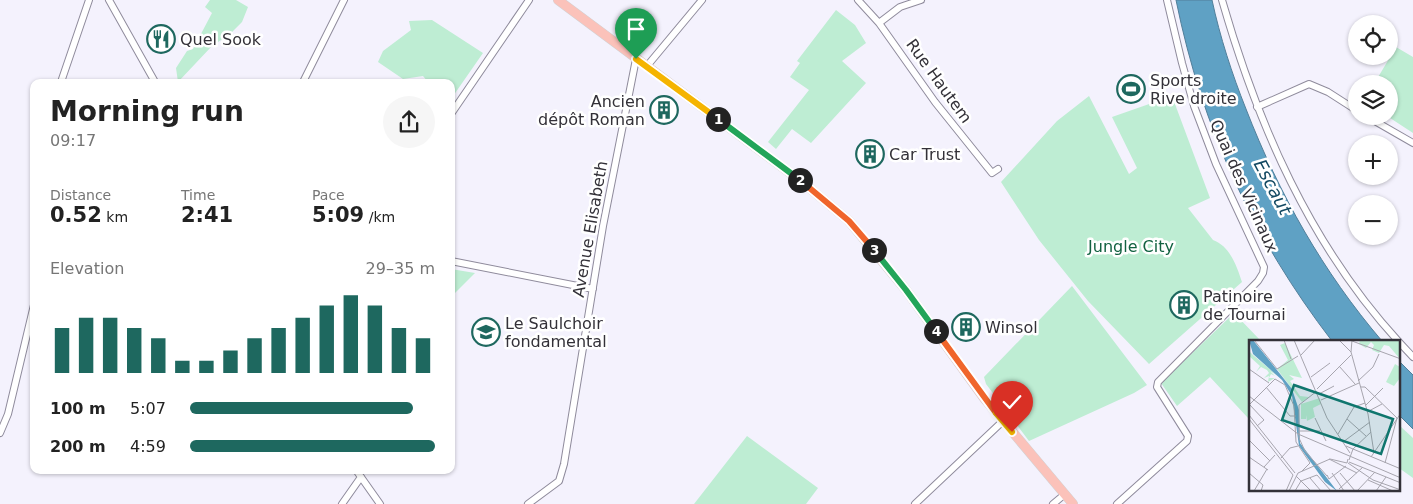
<!DOCTYPE html>
<html lang="en">
<head>
<meta charset="utf-8">
<style>
	:root { --surface:#fff; --page:#f6f6f6; --text:#222; --muted:#767676; --accent:#1e685f }
	body { margin:0; font-family:"DejaVu Sans",sans-serif; background:var(--page); color:var(--text); height:100vh; display:flex; flex-direction:column; font-size:19px; white-space:nowrap }
	* { box-sizing:border-box; margin:0 }
	p { font-size:16px; color:var(--muted) }
	.icon { flex:none; width:28px; height:28px; fill:none; stroke:currentColor; stroke-width:2; stroke-linecap:round; stroke-linejoin:round }
	.map { position:relative; flex:1; overflow:hidden }
	.drawer { position:absolute; left:30px; top:79px; width:425px; height:395px; display:flex; flex-direction:column; background:var(--surface); border-radius:10px; box-shadow:0 1px 4px #0004 }
	.drawer>* { flex:none }
	.controls { position:absolute; left:1348px; top:15px; display:grid; gap:10px }
	.controls a { display:grid; place-items:center; width:50px; height:50px; border-radius:50%; background:var(--surface); box-shadow:0 1px 4px #0004; font-size:25px }
	.pin { position:absolute; display:grid; place-items:center; width:42px; height:42px; color:#fff; margin:-51px -21px; border-radius:50% 50% 50% 0; rotate:-45deg; box-shadow:0 0 5px #0007 }
	.pin .icon { rotate:45deg }
	.km { position:absolute; width:25px; height:25px; margin:-12px; border-radius:50%; background:#222; color:#fff; font-size:14px; line-height:25px; text-align:center }
	.round { display:grid; place-items:center; flex:none; width:52px; height:52px; border-radius:26px; background:var(--page) }
	.summary { display:flex; align-items:center; justify-content:space-between; height:85px; padding:0 20px }
	h1 { font-size:28px; font-weight:700; line-height:38px }
	.metrics { display:grid; grid-template-columns:repeat(3,1fr); gap:8px; height:85px; padding:5px 20px }
	.metrics div { display:grid; align-content:center }
	.metrics b { font-size:21px; font-weight:700 }
	.metrics small { font-size:14px; font-weight:400 }
	.metrics p { font-size:14px }
	.chart { height:140px; padding:10px 20px }
	.chart p { display:flex; justify-content:space-between }
	.chart svg { width:100%; height:90px; margin-top:5px; stroke:var(--accent); stroke-width:6 }
	ul { padding:0 20px; list-style:none; font-size:16px }
	li { display:grid; grid-template-columns:80px 60px 1fr; align-items:center; height:38px }
	li i { height:12px; border-radius:6px; background:var(--accent) }
	.map>svg:first-child { display:block }
	.green { fill:#beedd3 }
	.water { fill:#5fa1c4; stroke:#527f9a }
	.lines { fill:none; stroke-linecap:round; stroke-linejoin:round }
	.minor-casing { stroke:#8f8b9c; stroke-width:8 }
	.major-casing { stroke:#d2d2d3; stroke-width:10 }
	.minor { stroke:#fff; stroke-width:6 }
	.major { stroke:#fbc2ba; stroke-width:9 }
	.split-1-casing { stroke:#fff; stroke-width:10 }
	.split-2-casing { stroke:#fff; stroke-width:10 }
	.split-3-casing { stroke:#fff; stroke-width:10 }
	.split-4-casing { stroke:#fff; stroke-width:10 }
	.split-5-casing { stroke:#fff; stroke-width:10 }
	.split-6-casing { stroke:#fff; stroke-width:10 }
	.split-1 { stroke:#f5b400; stroke-width:6 }
	.split-2 { stroke:#22a559; stroke-width:6 }
	.split-3 { stroke:#f0652b; stroke-width:6 }
	.split-4 { stroke:#22a559; stroke-width:6 }
	.split-5 { stroke:#f0652b; stroke-width:6 }
	.split-6 { stroke:#f5b400; stroke-width:6 }
	.labels { text-anchor:middle; dominant-baseline:central; stroke-width:5; stroke-linejoin:round; paint-order:stroke }
	.poi-label { font-size:16px; fill:#333138; stroke:#fff; text-anchor:start }
	.street-label { font-size:16px; fill:#333138; stroke:#fff }
	.park-label { font-size:16px; fill:#126241; stroke:#fff }
	.water-label { font-size:18px; font-style:italic; fill:#144a63; stroke:#fff }
	.inset-road { fill:none; stroke:#a7a5ae; stroke-width:1 }
	.view { fill:#0f766e; fill-opacity:0.15; stroke:#0f766e; stroke-width:2.5 }
	.inset-edge { fill:none; stroke:#333138; stroke-width:2.5 }
</style>
</head>
<body>
<div class="map">
<svg width="1413" height="504" viewBox="0 0 1413 504">
	<rect width="100%" height="100%" fill="#f4f2fd"/>
	<path class="green" d="M210,0H236L248,7L242,22L230,34L212,46L178,82L176,68L187,51L193,49L212,13L205,7Z
		M836,10L855,25L866,43L842,61L866,83L811,143L792,129L776,149L768,142L809,90L790,77L800,63L797,61Z
		M432,20L483,53L451,99V82H428L423,76L403,79L378,62L383,51L411,30L409,21Z
		M1396,47L1413,57V133L1387,116H1389V84H1374Z
		M1089,96L1129,174L1137,168L1112,117L1172,96L1210,198L1188,208L1213,240C1230,246 1237,267 1242,282L1149,364L1088,301L1039,240L1001,182L1057,121Z
		M451,269L475,273L451,297Z
		M1072,286L1147,385L1134,393L1029,441L986,384L984,377Z
		M1234,313L1261,341L1250,342V415L1248,418L1210,377L1177,406L1161,383Z
		M1399,425L1413,438V478L1399,468Z
		M747,436L818,488L806,504H694Z"/>
	<path class="water" d="M1176,0H1212C1220,37 1232,74 1246,109C1279,194 1323,272 1382,341H1332C1253,238 1202,128 1176,0Z
		M1399,361L1413,375V429L1399,415Z"/>
	<g class="lines">
		<defs>
			<path id="minor" d="M109,0L155,82
				M858,0L879,23L935,102L992,173L998,169
				M1222,0C1258,125 1310,245 1399,342
				M879,23L900,7L921,0
				M647,66L702,0
				M61,82L89,0
				M303,82L344,0
				M1257,107L1309,84L1328,92L1356,110
				M451,114L529,0
				M1366,116L1413,143
				M451,261L593,289
				M1399,342L1413,357
				M0,433L8,414L34,305
				M356,470L380,504
				M342,504L361,477
				M528,504L559,481L564,464L603,226L636,59
				M915,504L1003,421
				M1053,504L1065,494
				M1117,504L1187,441L1188,436L1157,387L1158,382L1258,281L1263,273L1264,267L1216,164L1194,106L1182,63L1167,0"/>
			<path id="major" d="M558,0L801,181L849,221L906,290L984,398L1073,504"/>
		</defs>
		<use href="#minor" class="minor-casing"/>
		<use href="#major" class="major-casing"/>
		<use href="#minor" class="minor"/>
		<use href="#major" class="major"/>
	</g>
	<g class="lines">
		<defs>
			<path id="split-1" d="M636,59L718,119"/>
			<path id="split-2" d="M718,119L800,180"/>
			<path id="split-3" d="M800,180L849,221L874,250"/>
			<path id="split-4" d="M874,250L906,290L936,331"/>
			<path id="split-5" d="M936,331L996,413"/>
			<path id="split-6" d="M996,413L1012,432"/>
		</defs>
		<use href="#split-1" class="split-1-casing"/>
		<use href="#split-2" class="split-2-casing"/>
		<use href="#split-3" class="split-3-casing"/>
		<use href="#split-4" class="split-4-casing"/>
		<use href="#split-5" class="split-5-casing"/>
		<use href="#split-6" class="split-6-casing"/>
		<use href="#split-1" class="split-1"/>
		<use href="#split-2" class="split-2"/>
		<use href="#split-3" class="split-3"/>
		<use href="#split-4" class="split-4"/>
		<use href="#split-5" class="split-5"/>
		<use href="#split-6" class="split-6"/>
	</g>
	<defs>
		<symbol id="restaurant-ring" viewBox="-11 -11 22 22"><circle r="9.5" fill="#fff" stroke="#1e685f" stroke-width="1.5"/><path d="M-5-6h1v4h1v-4h1v4h1v-4h1v5L-1.5 .5V6h-2V.5L-5-1ZM5-6V6H3V1.5H1.5Q1.5-4 5-6Z" fill="#1e685f"/></symbol>
		<symbol id="stadium-ring" viewBox="-11 -11 22 22"><circle r="9.5" fill="#fff" stroke="#1e685f" stroke-width="1.5"/><path d="M0-5a6.5 5 0 1 0 0 10a6.5 5 0 1 0 0-10ZM-3.5-1.8h7v3.6h-7Z" fill="#1e685f"/></symbol>
		<symbol id="building-ring" viewBox="-11 -11 22 22"><circle r="9.5" fill="#fff" stroke="#1e685f" stroke-width="1.5"/><path d="M-4-6H4V6H1V3H-1V6H-4ZM-2.5-4.3h1.7v1.8h-1.7ZM.8-4.3h1.7v1.8H.8ZM-2.5-1h1.7V.8h-1.7ZM.8-1h1.7V.8H.8Z" fill="#1e685f"/></symbol>
		<symbol id="school-ring" viewBox="-11 -11 22 22"><circle r="9.5" fill="#fff" stroke="#1e685f" stroke-width="1.5"/><path d="M0-5L7-2L0 1L-7-2ZM-4 1L0 2.5L4 1V4Q0 6-4 4Z" fill="#1e685f"/></symbol>
	</defs>
	<g fill-rule="evenodd">
		<use href="#restaurant-ring" x="145" y="23" width="32" height="32"/>
		<use href="#stadium-ring" x="1115" y="73" width="32" height="32"/>
		<use href="#building-ring" x="648" y="94" width="32" height="32"/>
		<use href="#building-ring" x="854" y="138" width="32" height="32"/>
		<use href="#building-ring" x="1168" y="289" width="32" height="32"/>
		<use href="#building-ring" x="950" y="311" width="32" height="32"/>
		<use href="#school-ring" x="470" y="316" width="32" height="32"/>
	</g>
	<g class="labels">
		<g class="poi-label">
			<text x="180" y="39">Quel Sook</text>
			<text x="1150" y="80">Sports<tspan x="1150" dy="18">Rive droite</tspan></text>
			<text x="645" y="101" text-anchor="end">Ancien<tspan x="645" dy="18">dépôt Roman</tspan></text>
			<text x="889" y="154">Car Trust</text>
			<text x="1203" y="296">Patinoire<tspan x="1203" dy="18">de Tournai</tspan></text>
			<text x="505" y="323">Le Saulchoir<tspan x="505" dy="18">fondamental</tspan></text>
			<text x="985" y="327">Winsol</text>
		</g>
		<g class="street-label">
			<text transform="translate(939 81) rotate(54)">Rue Hautem</text>
			<text transform="translate(1244 186) rotate(66)">Quai des Vicinaux</text>
			<text transform="translate(590 229) rotate(-80)">Avenue Elisabeth</text>
		</g>
		<g class="park-label">
			<text x="1131" y="246">Jungle City</text>
		</g>
		<g class="water-label">
			<text transform="translate(1273 187) rotate(62)">Escaut</text>
		</g>
	</g>
	<g transform="translate(1249 340)">
		<rect width="151" height="151" fill="#f4f2fd"/>
		<path d="M111,0H151V19L140,6L135,5L130,13L123,10L125,5L122,2L117,8L110,4ZM36,3L53,38L40,35L45,39L41,41L51,56L60,57L53,62L28,29L39,20L31,5ZM0,11L4,15L29,36L21,31L26,36L22,34L20,38H26L19,42L20,36L15,38L20,33L18,30L12,27L7,32L11,26L0,16ZM146,24L151,27V38L145,46L137,42ZM71,58L72,64L64,68L66,77L58,81L57,75V79H52V64Z" fill="#beedd3"/>
		<path d="M0,0H4L43,49L50,70L51,103L88,151L76,142L50,106L43,56L33,40L4,14Z" fill="#5fa1c4"/>
		<path class="inset-road" d="M5,0L28,29L49,16M35,0L42,19M45,0L78,78L101,113M90,0L102,12M103,0L102,12L119,74L125,113M103,1L152,19M52,15L66,0M90,26L106,44M0,29L20,43M62,37L81,23M109,41L124,27L130,14M17,47L41,76H47M112,47H116L148,78M68,49L102,15M68,51L50,65V98L56,111L78,136M70,54L85,46M0,56L49,94L152,138M72,60L110,43M0,64L15,80L8,86M0,65L26,39L36,45L45,66L47,102L61,123L53,131M117,65L134,48M118,72L133,64M0,75L46,133M66,78L77,101M0,79L44,135M98,79L117,96M50,91H71M122,92L104,109L152,129M89,94L105,67L116,63M0,100L21,121M94,102L121,82M97,106L104,109L100,120M0,117L19,130M122,117L152,73M32,118L41,108L49,106M80,119L108,133M100,122L152,143M99,123L124,140L152,150M136,123L148,78M15,127L26,115M0,133L14,145L12,151M83,133L95,151M91,133L106,151M78,135L80,139L97,126M47,136L62,151M61,138L72,151M119,140L144,151M90,149L114,127M5,151L18,129M37,151L44,135M40,151L49,133L81,119L98,123L99,119M46,151L52,141L68,135L82,151M108,151L126,132M127,151L137,137"/>
		<path class="view" d="M45,45L144,79L132,114L33,80Z"/>
		<rect width="151" height="151" class="inset-edge"/>
	</g>
</svg>
<div class="controls">
<a><svg class="icon" aria-label="locate" viewBox="0 0 24 24"><circle cx="12" cy="12" r="6"/><path d="M12 2v4M12 18v4M2 12h4M18 12h4"/></svg></a>
<a><svg class="icon" aria-label="layers" viewBox="0 0 24 24"><path d="M12 4l9 5-9 5-9-5zM3 14l9 5 9-5"/></svg></a>
<a>+</a>
<a>−</a>
</div>
<div class="pin" style="left:636px;top:59px;background:#1e9e55"><svg class="icon" aria-label="arrive" viewBox="0 0 24 24"><path d="M6 21V4h12l-3 4 3 4H6"/></svg></div>
<div class="pin" style="left:1012px;top:432px;background:#d93025"><svg class="icon" aria-label="check" viewBox="0 0 24 24"><path d="M5 12l5 5 9-10"/></svg></div>
<b class="km" style="left:718px;top:119px">1</b>
<b class="km" style="left:800px;top:180px">2</b>
<b class="km" style="left:874px;top:250px">3</b>
<b class="km" style="left:936px;top:331px">4</b>
<section class="drawer">
<div class="summary"><div><h1>Morning run</h1><p>09:17</p></div><a class="round"><svg class="icon" aria-label="share" viewBox="0 0 24 24"><path d="M12 15V3M7 8l5-5 5 5M5 13v7h14v-7"/></svg></a></div>
<div class="metrics">
<div><p>Distance</p><b>0.52<small> km</small></b></div>
<div><p>Time</p><b>2:41</b></div>
<div><p>Pace</p><b>5:09<small> /km</small></b></div>
</div>
<div class="chart"><p><span>Elevation</span>29–35 m</p>
<svg viewBox="0 0 160 44" preserveAspectRatio="none"><path d="M5 44V22M15 44V17M25 44V17M35 44V22M45 44V27M55 44V38M65 44V38M75 44V33M85 44V27M95 44V22M105 44V17M115 44V11M125 44V6M135 44V11M145 44V22M155 44V27"/></svg>
</div>
<ul>
<li><b>100 m</b>5:07<i style="width:91%"></i></li>
<li><b>200 m</b>4:59<i style="width:100%"></i></li>
</ul>
</section>
</div>
</body>
</html>
